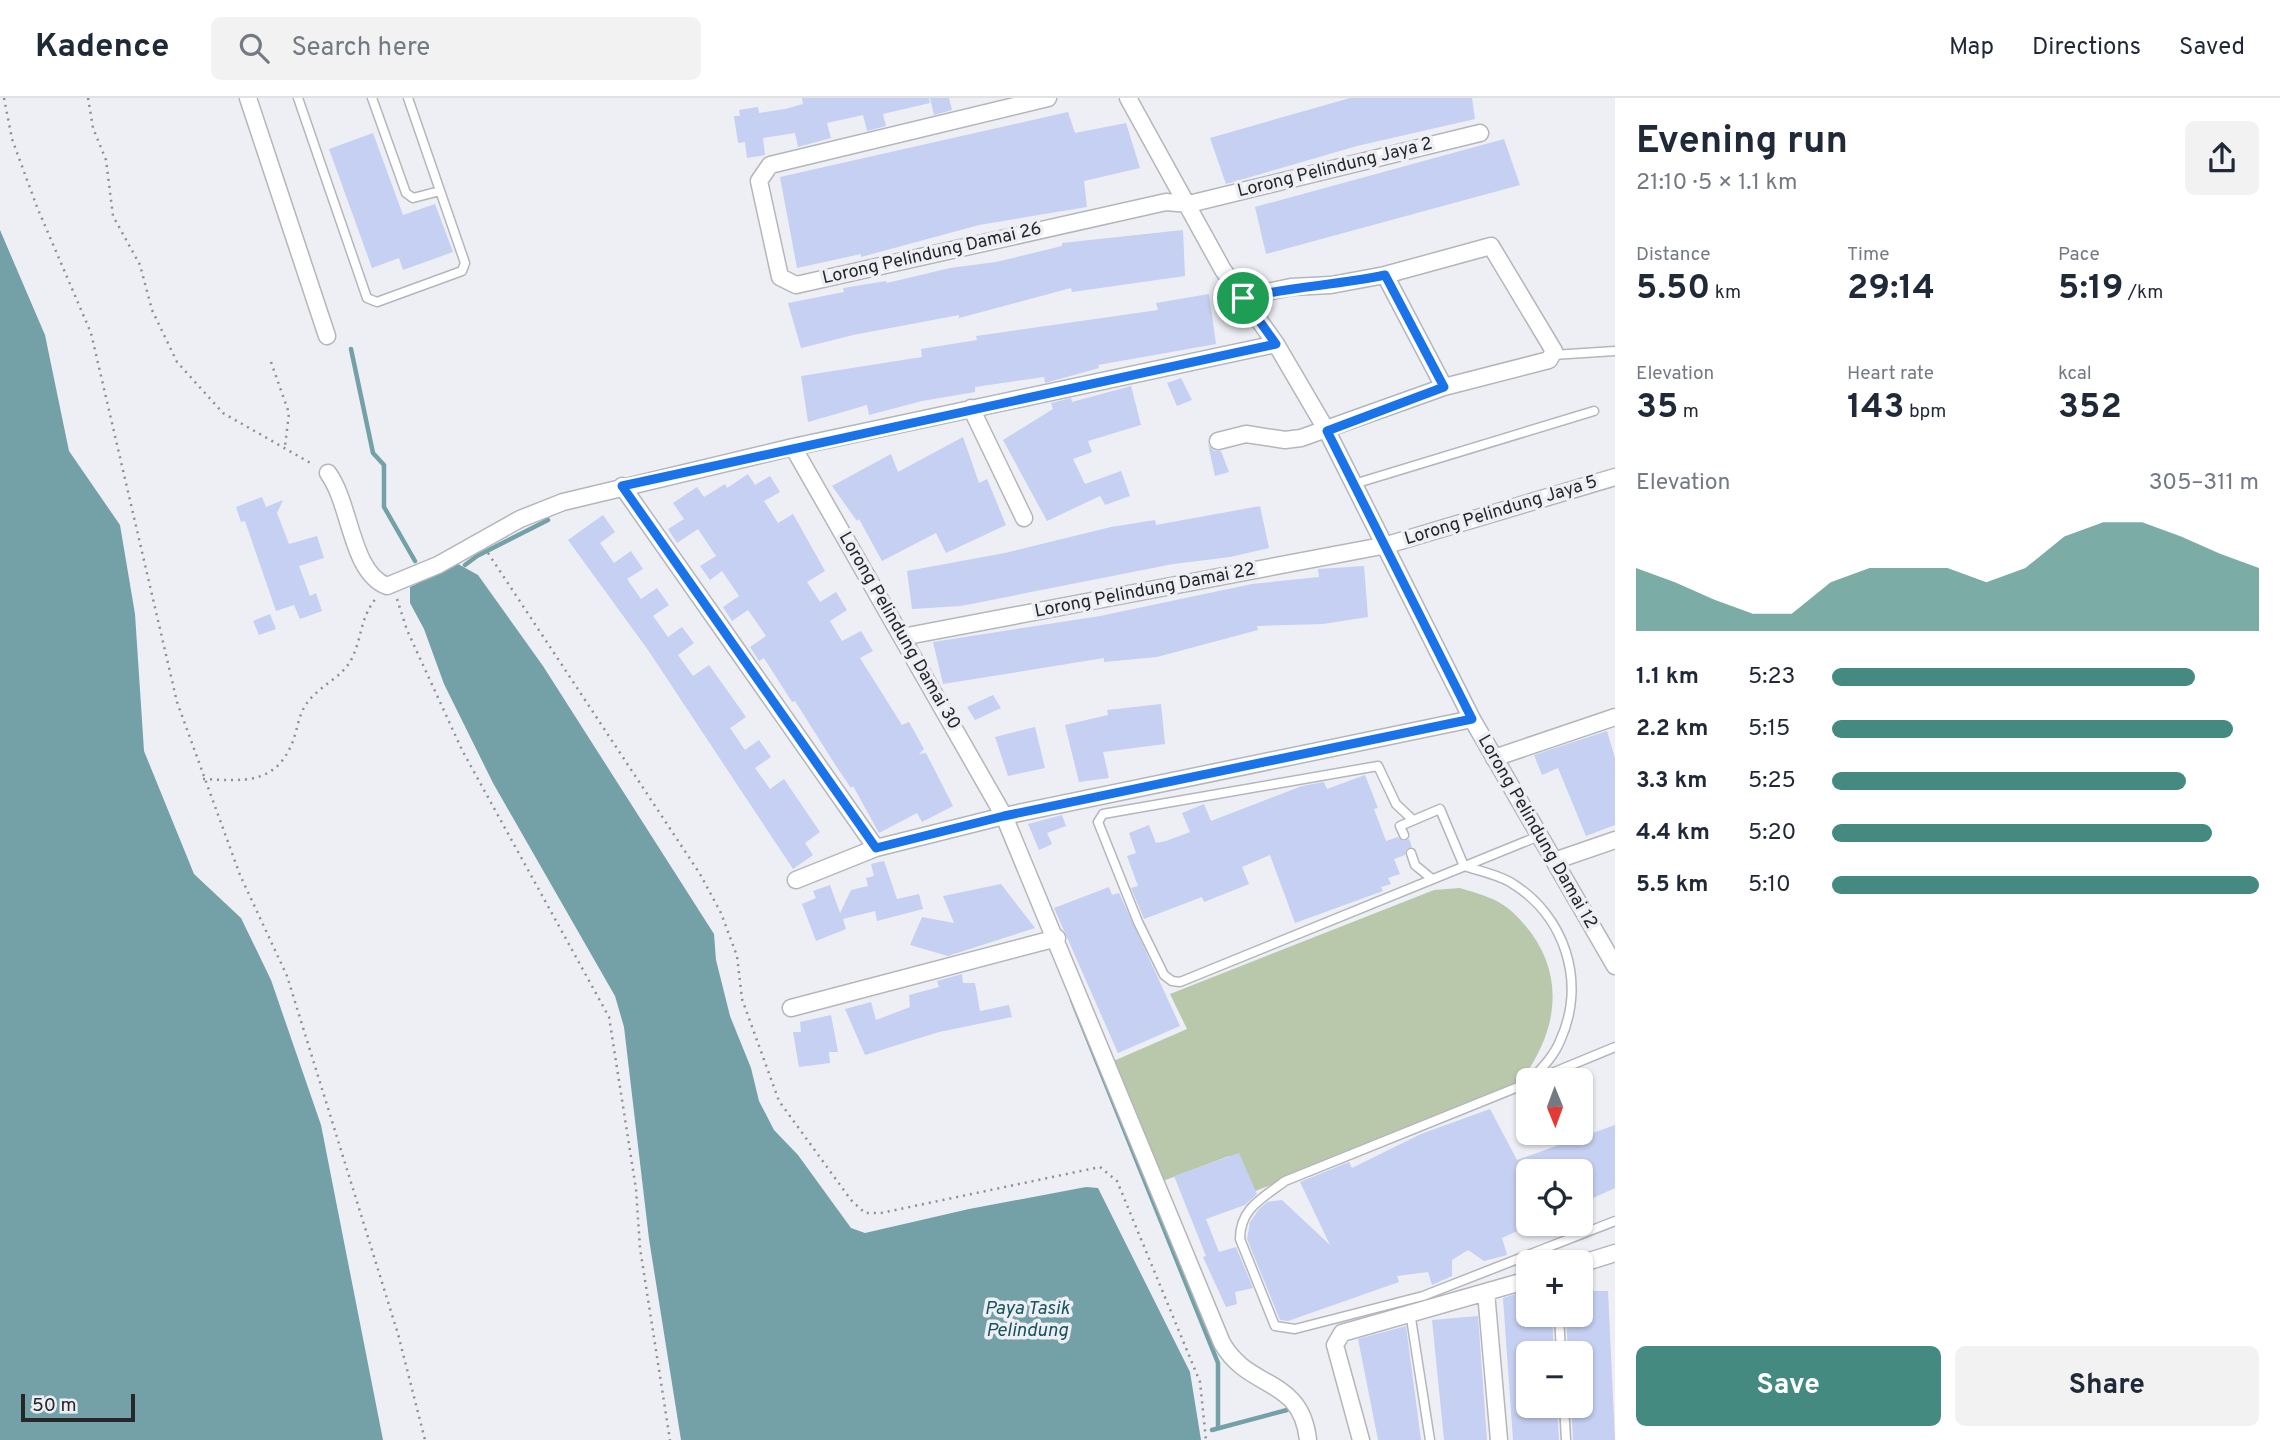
<!DOCTYPE html>
<html lang="en">
<head>
<meta charset="utf-8">
<style>
	:root { --surface:#fff; --page:#f2f2f3; --text:#1f2937; --muted:#747a83; --line:#e0e1e3; --accent:#448a81 }
	body { margin:0; font-family:Overpass,sans-serif; background:var(--page); color:var(--text); height:100vh; display:flex; flex-direction:column; font-size:26px; white-space:nowrap }
	* { box-sizing:border-box; margin:0 }
	p { font-size:23px; color:var(--muted) }
	.icon { flex:none; width:38px; height:38px; fill:none; stroke:currentColor; stroke-width:2; stroke-linecap:round; stroke-linejoin:round }
	.map { position:relative; flex:1; overflow:hidden }
	.side { display:flex; flex-direction:column; background:var(--surface); width:665px }
	.side>* { flex:none }
	.needle { width:46px; rotate:179deg }
	.buttons { position:absolute; left:1516px; top:970px; display:grid; gap:14px }
	.buttons a { display:grid; place-items:center; width:77px; height:77px; border-radius:10px; background:var(--surface); box-shadow:0 2px 5px #0004; font-size:35px }
	.scale { position:absolute; left:21px; bottom:18px; width:114px; box-sizing:border-box; padding-left:7px; border:4px solid #262729; border-top:0; font-size:19px; line-height:24px; white-space:nowrap; color:#262729; -webkit-text-stroke:5px #edeff5; paint-order:stroke }
	.pin { position:absolute; display:grid; place-items:center; width:60px; height:60px; color:#fff; margin:-30px; border:4px solid #fff; border-radius:50%; box-shadow:0 2px 7px #0007 }
	.round { display:grid; place-items:center; flex:none; width:74px; height:74px; border-radius:10px; background:var(--page) }
	.head { display:flex; align-items:center; justify-content:space-between; height:119px; padding:0 21px }
	h1 { font-size:38px; font-weight:700; line-height:52px }
	.stats { display:grid; grid-template-columns:repeat(3,1fr); gap:10px; height:119px; padding:7px 21px }
	.stats div { display:grid; align-content:center }
	.stats b { font-size:35px; font-weight:700 }
	.stats small { font-size:19px; font-weight:400 }
	.stats p { font-size:19px }
	.chart { height:196px; padding:14px 21px }
	.chart p { display:flex; justify-content:space-between }
	.chart svg { width:100%; height:126px; margin-top:7px; fill:var(--accent); opacity:.7 }
	.cta { display:flex; gap:14px; margin-top:auto; padding:14px 21px }
	.cta a { flex:1; height:80px; border-radius:10px; background:var(--accent); color:#fff; font-size:28px; font-weight:700; line-height:80px; text-align:center }
	.cta a+a { background:var(--page); color:var(--text) }
	ul { padding:0 21px; list-style:none; font-size:23px }
	li { display:grid; grid-template-columns:112px 84px 1fr; align-items:center; height:52px }
	li i { height:18px; border-radius:9px; background:var(--accent) }
	header { display:flex; align-items:center; gap:42px; box-sizing:border-box; height:98px; padding:0 35px; background:var(--surface); border-bottom:2px solid var(--line) }
	header strong { font-size:33px }
	nav { display:flex; gap:38px; margin-inline-start:auto; font-size:24px }
	.search { width:490px; height:63px; background:var(--page); display:flex; align-items:center; gap:18px; box-sizing:border-box; padding:0 24px; border-radius:10px; color:var(--muted); font-size:26px }
	main { display:flex; flex:1; min-height:0 }
	.map>svg:first-child { display:block }
	.green { fill:#b9c8aa }
	.water { fill:#74a0a8 }
	.lines { fill:none; stroke-linecap:round; stroke-linejoin:round }
	.stream { stroke:#74a0a8; stroke-width:4.5 }
	.building { fill:#c5d0f2 }
	.service-casing { stroke:#b4b6bc; stroke-width:11 }
	.minor-casing { stroke:#b4b6bc; stroke-width:19 }
	.path { stroke:#8d8f93; stroke-width:2.5; stroke-dasharray:2 5; stroke-linecap:butt }
	.service { stroke:#fff; stroke-width:8 }
	.minor { stroke:#fff; stroke-width:16 }
	.route-casing { stroke:#fff; stroke-width:14 }
	.route { stroke:#1a73e8; stroke-width:9 }
	.labels { text-anchor:middle; dominant-baseline:central; stroke-width:7; stroke-linejoin:round; paint-order:stroke }
	.street-label { font-size:18px; fill:#262729; stroke:#edeff5 }
	.water-label { font-size:19px; font-style:italic; fill:#15535d; stroke:#edeff5 }
</style>
</head>
<body>
<header>
<strong>Kadence</strong>
<div class="search"><svg class="icon" aria-label="search" viewBox="0 0 24 24"><circle cx="10" cy="10" r="6"/><path d="M15 15l6 6"/></svg>Search here</div>
<nav><a>Map</a><a>Directions</a><a>Saved</a></nav>
</header>
<main>
<div class="map">
<svg width="1615" height="1342" viewBox="0 0 1615 1342">
	<rect width="100%" height="100%" fill="#edeff5"/>
	<path class="green" d="M1460,790C1476,795 1496,800 1509,811C1569,864 1563,931 1516,989L1248,1096L1229,1058L1163,1083L1109,965L1187,931L1170,896L1434,792Z"/>
	<path class="water" d="M0,132L45,237L69,353L120,427L135,516L144,653L194,776L241,820L271,882L321,1027L383,1342H0Z
		M458,466L478,477L543,568L714,836L716,862L730,918L751,970L759,1003L774,1032L798,1057L851,1130L865,1135L969,1111L1086,1089L1098,1090L1190,1274L1201,1342H681L649,1141L624,929L615,898L493,685L444,586L424,531L410,505V489Z"/>
	<g class="lines">
		<path class="stream" d="M351,251L373,355L384,367V409L415,463
			M465,467L477,458L548,422
			M1072,902L1218,1265V1330
			M1212,1332L1287,1312"/>
	</g>
	<path class="building" d="M802,0H929L930,5L883,16L886,28L867,33L863,17L827,25L831,40L798,49L795,35L763,40L765,57L747,60L745,44L738,45L734,18H740L739,12L758,9L759,15L785,11L803,6Z
		M930,0H949L952,12L934,17Z
		M1350,0H1472L1475,21L1357,48L1226,86L1210,40Z
		M1068,14L1075,35L1126,25L1140,70L1084,83L1087,109L979,127L861,159V156L797,170L780,79Z
		M373,35L403,117L435,106L453,154L403,172L399,160L372,170L329,51Z
		M1504,41L1520,87L1266,156L1255,109Z
		M1183,132L1185,178L1072,194L1071,190L959,220V217L853,237L801,250L788,205L844,194L843,190L886,183L887,185L950,170L996,164L1062,148V145Z
		M1209,196L1216,246L1098,267L1099,270L1045,285L1044,279L975,289V294L922,303L869,317L867,307L808,324L801,278L922,259L921,251L977,242L976,238L1158,212L1156,205Z
		M1181,280L1192,302L1177,308L1167,285Z
		M1131,288L1141,327L1088,343L1092,354L1073,361L1085,386L1121,373L1130,398L1105,407L1100,398L1047,423L1003,342L1053,311L1051,305L1071,300L1072,304Z
		M963,339L979,385L987,381L1006,427L946,455L936,435L882,463L859,421L857,423L832,388L891,356L898,374Z
		M1208,346L1214,353H1221L1229,374L1215,378Z
		M748,376L755,387L770,378L780,394L764,403L778,425L793,416L825,473L807,484L820,504L836,494L847,512L830,523L842,543L861,533L873,553L860,560L902,627L909,624L924,651L919,656L926,655L953,708L922,724L917,715L879,735L853,688L851,690L836,668L795,603L792,604L764,560L759,563L750,549L766,538L748,512L732,523L723,509L739,498L722,473L710,482L700,468L716,458L698,431L677,445L668,431L684,421L673,405L697,389L704,399L725,386L727,390Z
		M262,399L266,409L283,402L277,415L289,446L317,438L324,460L299,468L310,498L316,495L322,513L300,521L294,507L276,513L245,423L241,424L236,409Z
		M1260,408L1269,450L1230,459L1173,466L961,508L912,511L907,473L1005,455L1111,429L1155,422L1156,427Z
		M603,417L615,434L600,445L614,465L631,453L643,471L627,481L641,501L657,490L669,507L653,518L668,539L682,529L694,545L678,557L693,578L709,567L746,619L730,630L745,652L759,642L771,659L755,670L770,691L784,681L820,734L805,745L813,757L793,771L648,552L568,442Z
		M1364,468L1368,519L1323,526L1257,528L1258,532L1157,559L1104,564V560L943,586L933,544L1100,518L1252,486L1319,479L1318,471Z
		M270,516L276,531L259,537L253,523Z
		M993,597L1001,610L975,622L967,609Z
		M1161,606L1165,646L1103,654L1109,680L1079,684L1065,627L1108,617L1107,612Z
		M1035,629L1045,670L1008,678L995,639Z
		M1607,633L1615,660V727L1586,738L1558,670L1542,677L1534,657Z
		M1365,677L1378,710L1374,711L1386,743L1398,739L1403,743L1409,741L1412,749L1406,751L1405,757L1394,761L1400,776L1388,780L1391,786L1381,789L1383,793L1295,825L1270,757L1242,769L1249,786L1204,804L1202,799L1144,821L1131,790L1138,788L1127,758L1136,755L1129,735L1149,727L1156,745L1166,743L1190,734L1182,715L1204,706L1211,723L1302,688L1324,684L1327,691Z
		M1062,717L1066,728L1047,735L1052,746L1039,752L1028,726Z
		M884,763L897,801L919,796L923,811L877,823L875,813L843,821L846,831L816,843L802,806L816,800L813,793L830,787L840,815L851,792L868,788L866,780L874,778L871,766Z
		M1001,786L1035,830L948,858L910,847L922,819L954,825L943,798Z
		M1109,789L1112,797L1119,795L1180,928L1118,955L1054,810Z
		M962,876L963,885H975L980,913L1009,907L1012,919L939,934L865,957L845,911L871,904L876,922L910,909L909,897L939,889L937,883Z
		M831,917L838,954H829L830,965L799,969L793,934H801L800,924Z
		M1490,1011L1517,1062L1615,1027V1090L1580,1106V1073H1528V1128L1502,1140L1507,1157L1484,1163L1468,1152L1452,1162V1178L1432,1187L1428,1174L1397,1178L1399,1184L1288,1223L1280,1222L1247,1141L1250,1124L1259,1111L1267,1104L1282,1102L1330,1147L1300,1084L1349,1064L1352,1070L1421,1036Z
		M1239,1055L1257,1096L1245,1107L1206,1121L1219,1154L1236,1149L1253,1190L1235,1194L1237,1206L1226,1209L1203,1159L1206,1158L1174,1078Z
		M1580,1193H1608L1615,1342H1573L1571,1307H1580V1255H1568L1566,1216H1580Z
		M1519,1195H1528V1216H1552L1554,1255H1528V1307H1557L1559,1342H1513L1503,1200Z
		M1478,1218L1487,1342H1444L1432,1222Z
		M1406,1228L1421,1342H1378L1358,1241Z"/>
	<g class="lines">
		<defs>
			<path id="service" d="M298,0L367,200L377,204L462,173L465,165L408,0
				M372,0L406,95L413,100L440,93
				M1553,257L1615,253
				M1354,386L1594,313
				M1413,722L1396,706L1378,668L1103,716L1098,724L1138,824L1164,877L1172,883L1180,884L1539,738
				M1404,737L1400,728L1440,711L1464,768C1479,773 1496,776 1510,784C1565,817 1587,884 1560,943C1554,958 1542,970 1531,982
				M1411,755L1415,767L1432,781
				M1535,982L1615,949
				M1528,985L1285,1083C1263,1100 1240,1110 1240,1141L1275,1228L1295,1231L1423,1198L1615,1123
				M1410,1214L1430,1342
				M1559,1216L1561,1255
				M1564,1307L1566,1342"/>
			<path id="minor" d="M248,0L327,238
				M1048,0L770,67L759,83L780,179L796,187L1166,104L1189,106L1480,35
				M1128,0L1223,172L1276,246L1327,333L1472,621L1615,868
				M1385,177L1444,289
				M971,310L1024,420
				M1218,343L1246,336L1285,342L1301,340L1444,289L1549,262L1554,253L1491,148L1385,177L1331,187L1291,189L1243,199
				M793,349L1004,718L1222,1245C1249,1293 1301,1278 1308,1342
				M328,375C351,406 351,475 387,488L438,467L520,421L563,404L793,349L1276,246
				M622,388L876,750
				M902,539L1387,447L1615,379
				M1494,660L1615,619
				M1554,763L1615,742
				M796,782L876,750L1004,718L1472,621
				M791,910L1057,840
				M1580,1166L1615,1155
				M1486,1194L1499,1342
				M1361,1342L1335,1247L1342,1235L1528,1182"/>
		</defs>
		<use href="#service" class="service-casing"/>
		<use href="#minor" class="minor-casing"/>
		<path class="path" d="M4,0L12,41L37,109L91,235L177,604L240,777L287,878L398,1236L425,1342
			M88,0L93,30L106,62L113,118L140,167L152,212L177,264L223,315L314,367
			M271,264L289,315L285,348
			M488,455L700,776L721,815L737,858L742,901L779,1003L851,1102L865,1115H881L1100,1069L1117,1083L1200,1284L1206,1342
			M397,501L407,532L462,652L609,919L636,1091L640,1150L670,1342
			M203,681C244,683 276,687 293,643C297,632 299,617 305,608C318,587 344,580 353,558C363,535 360,520 377,499"/>
		<use href="#service" class="service"/>
		<use href="#minor" class="minor"/>
	</g>
	<g class="lines">
		<defs>
			<path id="route" d="M1385,177L1444,289L1327,333L1472,621L1004,718L876,750L622,388L1276,246L1243,200C1290,189 1337,187 1385,177Z"/>
		</defs>
		<use href="#route" class="route-casing"/>
		<use href="#route" class="route"/>
	</g>
	<g class="labels">
		<g class="street-label">
			<text transform="translate(1335 70) rotate(-14)">Lorong Pelindung Jaya 2</text>
			<text transform="translate(932 156) rotate(-13)">Lorong Pelindung Damai 26</text>
			<text transform="translate(1501 413) rotate(-17)">Lorong Pelindung Jaya 5</text>
			<text transform="translate(1145 493) rotate(-11)">Lorong Pelindung Damai 22</text>
			<text transform="translate(899 533) rotate(60)">Lorong Pelindung Damai 30</text>
			<text transform="translate(1537 734) rotate(60)">Lorong Pelindung Damai 12</text>
		</g>
		<g class="water-label">
			<text x="1027" y="1211">Paya Tasik<tspan x="1027" dy="22">Pelindung</tspan></text>
		</g>
	</g>
</svg>
<div class="buttons">
<a><svg class="needle" viewBox="-14 -14 28 28"><path d="M0-13l5 13h-10z" fill="#e53935"/><path d="M0 13l5-13h-10z" fill="#747a83"/></svg></a>
<a><svg class="icon" aria-label="locate" viewBox="0 0 24 24"><circle cx="12" cy="12" r="6"/><path d="M12 2v4M12 18v4M2 12h4M18 12h4"/></svg></a>
<a>+</a>
<a>−</a>
</div>
<div class="scale">50 m</div>
<div class="pin" style="left:1243px;top:200px;background:#1e9e55"><svg class="icon" aria-label="arrive" viewBox="0 0 24 24"><path d="M6 21V4h12l-3 4 3 4H6"/></svg></div>
</div>
<section class="side">
<div class="head"><div><h1>Evening run</h1><p>21:10 · 5 × 1.1 km</p></div><a class="round"><svg class="icon" aria-label="share" viewBox="0 0 24 24"><path d="M12 15V3M7 8l5-5 5 5M5 13v7h14v-7"/></svg></a></div>
<div class="stats">
<div><p>Distance</p><b>5.50<small> km</small></b></div>
<div><p>Time</p><b>29:14</b></div>
<div><p>Pace</p><b>5:19<small> /km</small></b></div>
</div>
<div class="stats">
<div><p>Elevation</p><b>35<small> m</small></b></div>
<div><p>Heart rate</p><b>143<small> bpm</small></b></div>
<div><p>kcal</p><b>352</b></div>
</div>
<div class="chart"><p><span>Elevation</span>305–311 m</p>
<svg viewBox="0 0 160 44" preserveAspectRatio="none"><path d="M0 44V22L10 27L20 33L30 38L40 38L50 27L60 22L70 22L80 22L90 27L100 22L110 11L120 6L130 6L140 11L150 17L160 22V44z"/></svg>
</div>
<ul>
<li><b>1.1 km</b>5:23<i style="width:85%"></i></li>
<li><b>2.2 km</b>5:15<i style="width:94%"></i></li>
<li><b>3.3 km</b>5:25<i style="width:83%"></i></li>
<li><b>4.4 km</b>5:20<i style="width:89%"></i></li>
<li><b>5.5 km</b>5:10<i style="width:100%"></i></li>
</ul>
<div class="cta"><a>Save</a><a>Share</a></div>
</section>
</main>
</body>
</html>
